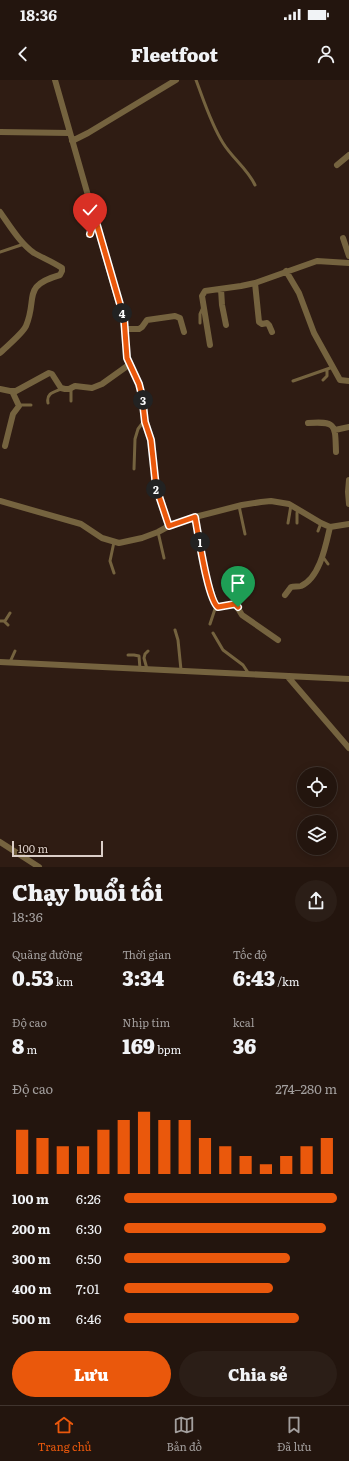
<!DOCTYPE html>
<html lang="vi">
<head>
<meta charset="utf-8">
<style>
	:root { --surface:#23150e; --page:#2b1e17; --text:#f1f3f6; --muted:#a39f9e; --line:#40342e; --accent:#ea580c }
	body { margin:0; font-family:Literata,serif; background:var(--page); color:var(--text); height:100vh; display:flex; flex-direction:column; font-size:15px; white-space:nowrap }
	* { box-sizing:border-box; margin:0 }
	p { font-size:13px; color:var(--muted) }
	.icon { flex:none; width:22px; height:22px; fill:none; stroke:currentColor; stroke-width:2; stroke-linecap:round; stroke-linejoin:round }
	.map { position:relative; height:787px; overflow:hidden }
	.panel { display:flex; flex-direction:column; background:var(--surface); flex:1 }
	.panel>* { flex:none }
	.controls { position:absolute; left:297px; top:687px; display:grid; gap:8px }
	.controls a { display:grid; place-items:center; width:40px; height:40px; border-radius:50%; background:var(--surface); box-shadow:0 2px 10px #0003,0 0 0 1px var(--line); font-size:20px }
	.scale { position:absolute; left:12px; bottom:10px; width:91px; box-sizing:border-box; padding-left:4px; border:2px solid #dbcec8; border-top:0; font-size:11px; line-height:14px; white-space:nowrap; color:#dbcec8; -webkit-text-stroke:3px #25130a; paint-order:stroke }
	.pin { position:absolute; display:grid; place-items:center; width:34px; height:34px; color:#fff; margin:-41px -17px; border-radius:50% 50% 50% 0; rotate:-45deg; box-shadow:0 0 4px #0007 }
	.pin .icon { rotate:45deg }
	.km { position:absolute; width:20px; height:20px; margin:-10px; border-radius:50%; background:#222; color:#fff; font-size:11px; line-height:20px; text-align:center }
	.round { display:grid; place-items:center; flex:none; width:42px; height:42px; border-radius:21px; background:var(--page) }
	.overview { display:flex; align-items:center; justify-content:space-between; height:68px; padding:0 12px }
	h1 { font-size:22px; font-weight:800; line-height:30px }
	.metrics { display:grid; grid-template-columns:repeat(3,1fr); gap:6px; height:68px; padding:4px 12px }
	.metrics div { display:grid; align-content:center }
	.metrics b { font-size:20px; font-weight:800 }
	.metrics small { font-size:11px; font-weight:400 }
	.metrics p { font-size:11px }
	.chart { height:112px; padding:8px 12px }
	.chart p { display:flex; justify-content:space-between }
	.chart svg { width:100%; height:72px; margin-top:4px; stroke:var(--accent); stroke-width:6 }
	.button { display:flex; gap:8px; margin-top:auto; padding:8px 12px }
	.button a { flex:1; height:46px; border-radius:24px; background:var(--accent); color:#fff; font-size:16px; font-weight:800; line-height:46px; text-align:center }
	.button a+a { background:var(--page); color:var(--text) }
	ul { padding:0 12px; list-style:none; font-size:13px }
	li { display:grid; grid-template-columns:64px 48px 1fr; align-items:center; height:30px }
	li i { height:10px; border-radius:5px; background:var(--accent) }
	.status { display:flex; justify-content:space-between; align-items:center; height:28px; padding:0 20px; background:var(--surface); direction:ltr }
	.status svg { height:11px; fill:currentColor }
	header { display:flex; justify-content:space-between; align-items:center; height:52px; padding:0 12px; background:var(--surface); font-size:18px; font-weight:800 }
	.dock { display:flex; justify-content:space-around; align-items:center; height:56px; border-top:1px solid var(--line); background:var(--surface); font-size:11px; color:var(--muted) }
	.dock a { display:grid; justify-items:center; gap:2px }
	.dock .current { color:var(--accent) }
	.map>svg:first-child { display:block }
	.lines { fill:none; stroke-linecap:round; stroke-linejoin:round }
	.lane { stroke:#75633f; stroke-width:3 }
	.street { stroke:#75633f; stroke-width:6 }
	.route-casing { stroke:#fff; stroke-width:8 }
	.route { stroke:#ea580c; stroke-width:5 }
</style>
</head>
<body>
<div class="status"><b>18:36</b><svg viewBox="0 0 49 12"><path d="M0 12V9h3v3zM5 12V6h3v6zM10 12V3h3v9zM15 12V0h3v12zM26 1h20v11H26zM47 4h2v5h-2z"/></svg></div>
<header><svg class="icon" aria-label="back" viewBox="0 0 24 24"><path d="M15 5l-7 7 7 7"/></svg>Fleetfoot<svg class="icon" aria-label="person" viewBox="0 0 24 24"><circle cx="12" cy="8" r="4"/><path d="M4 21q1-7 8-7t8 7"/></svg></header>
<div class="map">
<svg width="349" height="787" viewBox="0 0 349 787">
	<rect width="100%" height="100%" fill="#2f1c13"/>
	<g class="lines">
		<path class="lane" d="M196,0C204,21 211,44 223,63C232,78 247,88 255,105
			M90,154L94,142
			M0,172L24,164
			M200,243V234L203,227
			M323,300L327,296V289
			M293,301L333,287
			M71,309V321
			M48,323C46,313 54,312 61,309
			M20,325H31
			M134,389L135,359L138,349L144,341
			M239,426L245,454
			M288,443L291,425
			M297,443V433L298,429
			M318,451L321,443
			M158,452L164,478
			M114,462L110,481L114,493
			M323,477L328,484
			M0,541H4L8,545
			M5,541L10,533
			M210,544L216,526
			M175,550L178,560L181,590
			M213,553L223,570L243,585L249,594
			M128,575H134L139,576L140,589
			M10,582L15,571
			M147,589L144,578L145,574L148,571"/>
		<path class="street" d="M55,0L123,238L127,278L139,304L142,316L145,342L151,360L156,407L169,446
			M0,52L70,53
			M72,61L88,53L176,0
			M337,85L349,75
			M0,132C10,146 20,163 34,173C43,178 53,182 62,188V191L60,195C21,206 38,218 26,246C23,253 6,267 0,273
			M343,158L349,176
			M286,191L299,213L314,253L340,300L349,301
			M255,203L259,242L262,244L267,243L269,245L272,252
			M221,209L222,225L226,245
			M125,249H139L142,247L147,240L175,236L180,238L184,252
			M210,265L202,216L205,211L241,206L255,203L317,181L349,183
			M0,309L10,311H16L49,293L52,294L61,308L65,309H69L75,306L92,308L102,304L130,284
			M308,343C337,341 335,345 336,372
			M335,350L349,347
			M5,366L13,334L19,326L12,311
			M349,400L348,412L349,424
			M0,421L81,444L102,458L119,463L142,458L158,452L169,446L195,437L242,425L261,422L271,421L289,424L321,443L330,447L349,444
			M195,437L206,497L216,526C223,529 229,522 236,525L242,535L278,560
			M285,515L291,507C294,506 298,507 301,506C320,498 326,464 330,447
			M0,582L349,599
			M288,597L349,668
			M0,762L39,787"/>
	</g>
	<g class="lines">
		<defs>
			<path id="route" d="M90,154L95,138L124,238L127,278L139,304L142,316L145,342L151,360L156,407L169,446L195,437C198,452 208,521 218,527L235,524L238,527"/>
		</defs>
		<use href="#route" class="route-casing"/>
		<use href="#route" class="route"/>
	</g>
</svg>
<div class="controls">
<a><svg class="icon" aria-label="locate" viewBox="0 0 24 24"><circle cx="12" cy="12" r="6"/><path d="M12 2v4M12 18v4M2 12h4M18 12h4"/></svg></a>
<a><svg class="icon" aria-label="layers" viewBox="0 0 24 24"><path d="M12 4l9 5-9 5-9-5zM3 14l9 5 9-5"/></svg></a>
</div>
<div class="scale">100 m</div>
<div class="pin" style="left:238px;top:527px;background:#1e9e55"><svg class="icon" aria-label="arrive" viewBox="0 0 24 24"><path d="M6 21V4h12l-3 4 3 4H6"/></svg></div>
<div class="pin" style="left:90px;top:154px;background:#d93025"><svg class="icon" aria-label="check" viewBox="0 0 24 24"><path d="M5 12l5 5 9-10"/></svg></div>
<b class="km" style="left:200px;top:462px">1</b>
<b class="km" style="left:156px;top:409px">2</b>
<b class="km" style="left:143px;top:320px">3</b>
<b class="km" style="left:122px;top:233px">4</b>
</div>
<section class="panel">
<div class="overview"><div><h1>Chạy buổi tối</h1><p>18:36</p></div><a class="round"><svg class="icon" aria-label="share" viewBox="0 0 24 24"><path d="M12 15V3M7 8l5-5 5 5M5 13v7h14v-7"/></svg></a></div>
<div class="metrics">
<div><p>Quãng đường</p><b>0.53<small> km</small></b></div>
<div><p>Thời gian</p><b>3:34</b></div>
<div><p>Tốc độ</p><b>6:43<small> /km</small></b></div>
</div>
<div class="metrics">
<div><p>Độ cao</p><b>8<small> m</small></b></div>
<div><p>Nhịp tim</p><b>169<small> bpm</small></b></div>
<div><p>kcal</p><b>36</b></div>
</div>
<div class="chart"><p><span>Độ cao</span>274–280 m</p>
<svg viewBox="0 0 160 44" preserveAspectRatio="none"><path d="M5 44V17M15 44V22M25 44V27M35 44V27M45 44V17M55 44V11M65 44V6M75 44V11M85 44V11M95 44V22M105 44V27M115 44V33M125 44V38M135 44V33M145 44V27M155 44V22"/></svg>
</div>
<ul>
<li><b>100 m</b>6:26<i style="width:100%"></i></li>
<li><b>200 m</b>6:30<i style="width:95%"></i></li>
<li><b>300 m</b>6:50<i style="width:78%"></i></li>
<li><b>400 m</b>7:01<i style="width:70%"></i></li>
<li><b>500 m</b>6:46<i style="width:82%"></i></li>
</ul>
<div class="button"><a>Lưu</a><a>Chia sẻ</a></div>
</section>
<nav class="dock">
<a class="current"><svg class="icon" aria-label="home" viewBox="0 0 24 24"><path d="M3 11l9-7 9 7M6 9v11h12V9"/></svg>Trang chủ</a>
<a><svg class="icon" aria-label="map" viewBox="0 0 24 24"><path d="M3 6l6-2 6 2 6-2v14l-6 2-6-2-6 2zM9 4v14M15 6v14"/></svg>Bản đồ</a>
<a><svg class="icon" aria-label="saved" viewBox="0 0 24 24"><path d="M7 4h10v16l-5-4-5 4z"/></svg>Đã lưu</a>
</nav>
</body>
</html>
